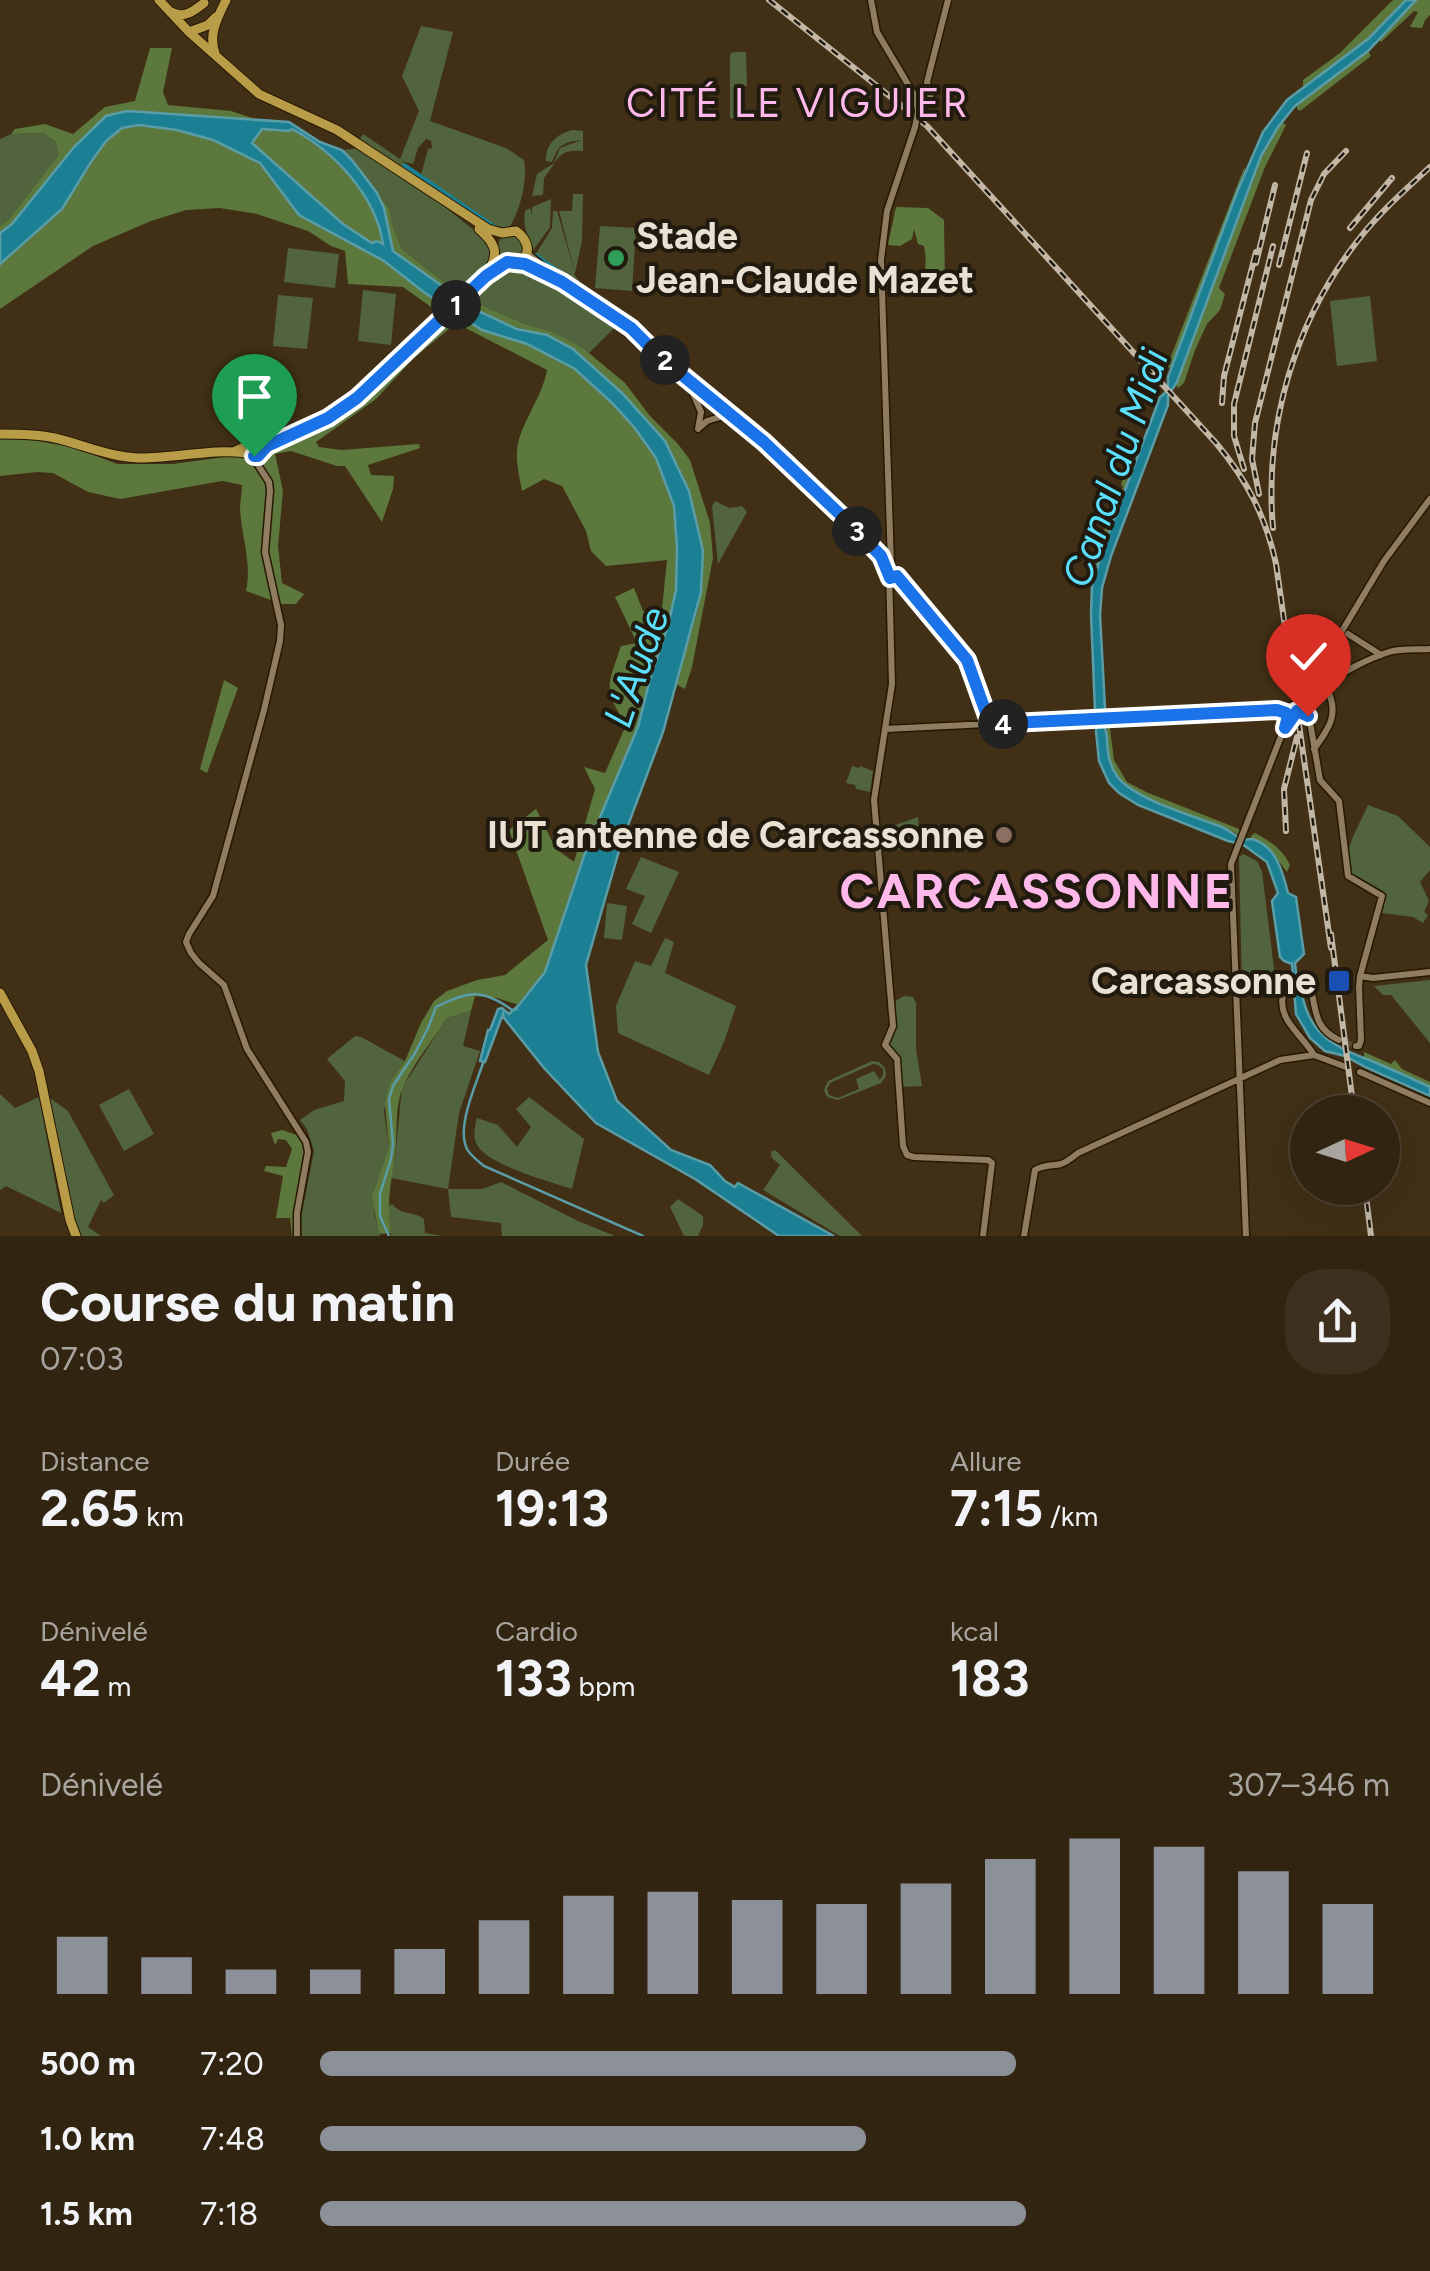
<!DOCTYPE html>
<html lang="fr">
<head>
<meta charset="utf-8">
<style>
	:root { --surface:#312410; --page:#3d301e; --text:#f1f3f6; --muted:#a8a49f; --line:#4c4130; --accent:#8c9099 }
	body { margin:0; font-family:Figtree,sans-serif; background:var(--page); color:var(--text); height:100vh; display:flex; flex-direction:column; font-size:38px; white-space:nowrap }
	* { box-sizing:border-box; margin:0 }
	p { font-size:32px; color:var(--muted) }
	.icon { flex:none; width:55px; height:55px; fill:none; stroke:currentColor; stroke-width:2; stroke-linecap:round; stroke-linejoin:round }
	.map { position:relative; height:1236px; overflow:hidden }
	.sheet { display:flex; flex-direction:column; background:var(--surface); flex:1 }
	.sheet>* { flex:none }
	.needle { width:65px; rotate:86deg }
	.tools { position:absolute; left:1290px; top:1095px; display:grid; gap:20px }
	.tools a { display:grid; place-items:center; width:110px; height:110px; border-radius:50%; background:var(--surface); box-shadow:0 10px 40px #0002,0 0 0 2px var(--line); font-size:50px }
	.pin { position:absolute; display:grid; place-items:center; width:85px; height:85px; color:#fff; margin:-102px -42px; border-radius:50% 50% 50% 0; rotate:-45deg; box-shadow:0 0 10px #0007 }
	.pin .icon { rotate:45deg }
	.km { position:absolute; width:50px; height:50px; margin:-25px; border-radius:50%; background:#222; color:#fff; font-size:28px; line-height:50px; text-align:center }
	.round { display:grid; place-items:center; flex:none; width:105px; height:105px; border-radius:40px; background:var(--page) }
	.head { display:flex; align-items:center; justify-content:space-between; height:170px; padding:0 40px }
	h1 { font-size:55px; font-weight:700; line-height:75px }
	.figures { display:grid; grid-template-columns:repeat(3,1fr); gap:15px; height:170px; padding:10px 40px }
	.figures div { display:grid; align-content:center }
	.figures b { font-size:50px; font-weight:700 }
	.figures small { font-size:28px; font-weight:400 }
	.figures p { font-size:28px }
	.chart { height:280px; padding:20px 40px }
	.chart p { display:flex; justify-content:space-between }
	.chart svg { width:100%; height:180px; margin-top:10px; stroke:var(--accent); stroke-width:6 }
	ul { padding:0 40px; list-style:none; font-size:32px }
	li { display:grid; grid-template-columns:160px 120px 1fr; align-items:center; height:75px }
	li i { height:25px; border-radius:12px; background:var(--accent) }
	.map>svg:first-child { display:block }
	.green { fill:#51643d; fill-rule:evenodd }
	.forest { fill:#5c783d }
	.water { fill:#1c8094; stroke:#5a9da7; stroke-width:2.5; fill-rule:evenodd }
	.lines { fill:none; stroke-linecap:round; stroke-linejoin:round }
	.stream { stroke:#5a9da7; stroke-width:2.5 }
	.canal { stroke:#1c8094; stroke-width:5 }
	.secondary-tunnel { stroke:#5a4b32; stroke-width:6; stroke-dasharray:6 3; stroke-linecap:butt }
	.secondary-casing { stroke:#271800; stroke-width:9 }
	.primary-casing { stroke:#271800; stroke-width:11 }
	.secondary { stroke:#907d61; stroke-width:6 }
	.primary { stroke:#b89c48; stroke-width:9 }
	.rail-casing { stroke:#c2b6a4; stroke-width:6 }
	.rail { stroke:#211a0f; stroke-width:2.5; stroke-dasharray:8; stroke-linecap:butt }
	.secondary-bridge-casing { stroke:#271800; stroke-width:9; stroke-linecap:butt }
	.secondary-bridge { stroke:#907d61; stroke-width:6 }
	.route-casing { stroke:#fff; stroke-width:20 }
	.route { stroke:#1a73e8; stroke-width:12 }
	.leisure-dot { fill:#2e9e5b; stroke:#211a0f; stroke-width:4 }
	.education-dot { fill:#8d6e63; stroke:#211a0f; stroke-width:4 }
	.transit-dot { fill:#1a4fb4; stroke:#211a0f; stroke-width:4 }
	.labels { text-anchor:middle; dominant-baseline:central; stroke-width:8; stroke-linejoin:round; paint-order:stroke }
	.poi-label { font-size:38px; font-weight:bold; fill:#ebe1d2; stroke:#211a0f; text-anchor:end }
	.neighbourhood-label { font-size:40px; letter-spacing:2.5px; fill:#feb9ea; stroke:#211a0f }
	.water-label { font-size:40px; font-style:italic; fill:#5adffc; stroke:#211a0f }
	.district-label { font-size:48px; font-weight:bold; letter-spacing:2.5px; fill:#feb9ea; stroke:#211a0f }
</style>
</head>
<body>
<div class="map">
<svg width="1430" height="1236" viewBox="0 0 1430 1236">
	<rect width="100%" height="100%" fill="#413016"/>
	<path class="green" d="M421,26L453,32L430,121L506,148L524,160C528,179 520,213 508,229L497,232L359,140L363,134L400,159L419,111L402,76ZM426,139L431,141L432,148L428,149L421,175L402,161L413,164L418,148Z
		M734,52H746L747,86H738V89L734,90V118H730V54Z
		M573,130L583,131V151C556,149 559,160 544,178L543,195L532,196L537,174L554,163L560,148L582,140C565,142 559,143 552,162L546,161C545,145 557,133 573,130Z
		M43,133L56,142L60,155L9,219L0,226V139L11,134Z
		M361,148L434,198L491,244C493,267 476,280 459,294L402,249L392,224L390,210L342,150Z
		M573,194H583L582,241L575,273L574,274L579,281L575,286L569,284L534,257L552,228L553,211H557L575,273L559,211H572Z
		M551,199L550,227L531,253C531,236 522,232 525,211L530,208L532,215V207Z
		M600,226L636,228L632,291L595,288Z
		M498 247a13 13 0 1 1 26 0a13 13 0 1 1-26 0Z
		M288,248L339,254L335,288L284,282Z
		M506,266L530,269L564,287L619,323L589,353L553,332L525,324L467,299Z
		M363,290L396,294L391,345L358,341Z
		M278,295L313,298L307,349L273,346Z
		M1370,296L1377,361L1337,366L1330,301Z
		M715,501L729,508L742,506L747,512L718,564L712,506Z
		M852,766L859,768L860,766L873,771L870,792L856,789L855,785L846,783Z
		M1368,805L1398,816L1430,847V870L1420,882L1429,901L1424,912L1428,915L1423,923L1413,917L1382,913L1386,896L1352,878C1339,853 1358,829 1368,805Z
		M918,817L920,845L914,846L912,849L893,850L890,827Z
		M1243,854L1257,861L1262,871L1276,985L1250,990L1242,987L1239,857Z
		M641,857L679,872L651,933L632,924L645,896L626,889Z
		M607,903L627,906L622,940L604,938Z
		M665,938L674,942L665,973L736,1006L724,1042L709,1075L618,1033L616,1006L635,961L651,966Z
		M1430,980V1043L1391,995H1383L1374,986Z
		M904,996L913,997L916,1003V1049L922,1086L901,1087L899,1060L889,1049L887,1041L897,1026L895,1001Z
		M471,1011L463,1046L480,1051L459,1113L448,1189H482L501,1182L578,1221L615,1236H502L501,1223L451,1217L448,1189L391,1178L395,1158L402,1088L447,1018Z
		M355,1036L361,1037L405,1061L390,1082L384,1111L389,1148L374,1212L380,1236H302L301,1218L314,1151L307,1129L300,1120L314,1110L344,1101L345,1081L327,1059Z
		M872,1061L879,1062L885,1068L886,1076L881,1083L838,1100L827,1097L824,1090L828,1081ZM873,1064L878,1065L883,1069V1075L880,1080L874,1071L856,1079L859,1089L838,1098L829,1095L827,1089L830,1083Z
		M129,1089L154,1134L124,1151L99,1105Z
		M0,1094L15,1108L39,1097L61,1213L6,1186L0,1190Z
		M529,1097L584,1139L572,1189C548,1181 496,1167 480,1149C472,1140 474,1129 477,1118L498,1125L517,1147L531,1127L516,1109Z
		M50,1098L68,1111L114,1195L104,1203L101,1200L88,1227L101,1236H80L75,1220Z
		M775,1150L862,1236H840L763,1190L780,1165L772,1158L771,1152Z
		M678,1199L703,1216V1225L698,1236H684L670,1207Z
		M392,1204C404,1217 412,1210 424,1219L425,1233L443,1236H391L387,1207Z"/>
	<path class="forest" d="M1393,0H1406L1368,39L1303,87V80L1340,53Z
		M1416,0H1430V15L1425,20L1422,28L1410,27L1418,12L1414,11L1381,42L1379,40Z
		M150,48H172L163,92L168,105L231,111L255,119L139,112L74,147L12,224L0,233V226L9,219L59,155L56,142L43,133L11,134L15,129L45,124L73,134L105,107L135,101Z
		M1368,51L1371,56L1300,111L1297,109V105Z
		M1282,122L1286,125L1265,167L1219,288L1225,294L1220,310L1207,324L1195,350L1184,383L1178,388L1176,385L1261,156Z
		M139,125L177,130L213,140L260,163L299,215L384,261L447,307L441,314L403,287L348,284L345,251L331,246L308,231L257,214L220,208L186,210L151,221L93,246L0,309V264L62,209L106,141L122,127Z
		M262,129L289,131L292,129C335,151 375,196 383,245C343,238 283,171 252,143Z
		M1244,168L1245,169L1172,366L1166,369Z
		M377,193L390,210L392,224L402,249L459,294L457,297L393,251L384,209Z
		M896,207L928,208L944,220L945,283L920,288C926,273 927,262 924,246L918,244L914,229L912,239L900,246L888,245Z
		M467,299L525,324L553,332L584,349L625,383L650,416L678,444L690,460L710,523L713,558L692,667L685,689L676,684C684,654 695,624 701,594C708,555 694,502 678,466L547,335C516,329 490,319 464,302Z
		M455,312L482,330L527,344L575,369L596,386L634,427L656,458L674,506L677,547L676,590L668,626L650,679L638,727L586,850L545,972L519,1005L497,998L475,996L471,1011L447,1018C433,1040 415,1061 404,1085C394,1105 398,1133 395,1155C391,1186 386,1201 391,1233L379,1234L372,1197L389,1148L385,1103L390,1082L405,1061L421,1023L434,1001L447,991L477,980L505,975L548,940L509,830L536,809L556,849L574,862L595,789L584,767L605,773L626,725C603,687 607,688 621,646L637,643L615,597L634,588L643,611L662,608L667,560L606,566L591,551L586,531L562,486L544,479L522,491C520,479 516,464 517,452C518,426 542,399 547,370L456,323L414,358L376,399L316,442L319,447L341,450L419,444L420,448L368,465L371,475L394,476L393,489L382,522L345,466H337L291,451L275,454L283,491L278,546L282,583L304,594L296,604H282L246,591C252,564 242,538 240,510C240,502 242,493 242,485L222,481L120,499L88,492L53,473L37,472L0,476V439H27L76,448L117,464H173L239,455L255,465L262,464L270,447L327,423L378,384Z
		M1133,463L1135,465L1095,572L1092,564L1117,494L1121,492L1123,487L1121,484L1129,464Z
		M224,680L238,688L207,773L200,769Z
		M1109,721L1114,760L1127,782L1146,792L1239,829V835C1188,805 1089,804 1109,721Z
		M1255,833C1270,841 1283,850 1290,865L1287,872L1275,856L1251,839V836Z
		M1364,1052L1391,1064L1395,1060L1402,1069L1430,1082V1087L1364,1059Z
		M282,1130L300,1136L305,1153L297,1236H292L290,1218H276L283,1176L264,1171L266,1166L286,1167L292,1149L286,1140L278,1139L275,1145L271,1133Z"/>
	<path class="water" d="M1406,0H1416L1368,51L1295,106L1278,127L1261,156L1177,382L1168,396V405L1111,556L1102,588L1100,615L1105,708C1101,720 1106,727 1107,738C1107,752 1109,765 1117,776C1133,799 1194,816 1222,827C1229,830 1236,837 1243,839C1246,840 1249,839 1252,839C1276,845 1283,873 1288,893L1296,897L1304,954L1295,963L1298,992L1302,994C1310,1036 1335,1047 1372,1061C1391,1069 1411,1078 1430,1087V1096L1365,1067L1345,1056L1325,1051L1310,1038L1296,1014L1292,964L1284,961L1280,957L1272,901L1278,893L1267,862L1242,844L1228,841L1138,805L1119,793L1109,783L1099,761L1096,731L1099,716L1095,711L1091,614L1092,587L1102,551L1160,397C1168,392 1168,387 1168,377L1237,192L1263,132L1287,100L1368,39Z
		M127,111L289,122L320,142L342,150L352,160L377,193L384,208L393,251L476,310L517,329L547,335L573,349L622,393L665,441L689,491L703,551L701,592L663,732L621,844L586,965L598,1052L617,1101L671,1150L710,1165L725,1181L735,1187L738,1183L834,1236H779L695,1179L596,1123L544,1068L504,1018L503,1014L485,1062L480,1061L488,1030H490L498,1009L502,1008L509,1014L519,1005L545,972L586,850L638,727L650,679L668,626L676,590L677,547L674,506L656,458L634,427L612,403L575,369L527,344L482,330L425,293L384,261L299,215L260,163L213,140L177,130L139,125L122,128L106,141L91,162L62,209L0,264V233L12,224L74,147L106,116ZM262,129L289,131L292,129C334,151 376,196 383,244L377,241L372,243L343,224L252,143Z"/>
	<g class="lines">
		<path class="stream" d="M483,1063C476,1085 456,1127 467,1149C471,1156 478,1161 484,1166L643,1236
			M389,1236L380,1216V1194L391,1159L393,1144L389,1099L393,1086L415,1053L428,1028L436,1007C468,991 482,988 512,1010L517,1009"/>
		<path class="canal" d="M405,166L497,229
			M536,256L575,284
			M584,292L628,322"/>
		<path class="secondary-tunnel" d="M1339,1040L1356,1046"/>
		<defs>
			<path id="secondary" d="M871,0L877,32L916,98L918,112
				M919,111L931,100L927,82L948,0
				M915,127L887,211L881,260L891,564L897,576L967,660L973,673L990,724
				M527,253L562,282L631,328L659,355
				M518,262L544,273
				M659,356C719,404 778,454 833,508C853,526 878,546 889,571L892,684L874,800L893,1026L885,1045L897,1059L903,1146L907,1155L914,1157L988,1160L992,1163L983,1236
				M674,372L752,438
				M693,393L701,412L698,429
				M699,428L707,421L723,416
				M252,456L269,482L270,491L265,552L281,625L280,641L264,710L213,896L189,934L186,942L191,953L199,963L224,985L247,1049L306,1142L308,1152L297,1213V1236
				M1348,634L1381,655
				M1309,695L1326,687C1335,674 1373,657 1389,652C1402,648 1417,650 1430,649
				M1300,701L1384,561L1430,499
				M1302,714L1309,716L1320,780L1339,801L1348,876L1382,896L1360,976L1359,987L1361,1040L1359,1046H1356
				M885,729L1277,710L1294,705
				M1314,749C1330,727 1340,713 1326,687
				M1360,976L1373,978L1430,972
				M1314,1055C1301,1033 1275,1019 1284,991L1311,988C1316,1012 1315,1029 1339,1040
				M1360,1072L1430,1103
				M1024,1236L1035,1170C1043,1165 1052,1166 1061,1164C1067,1162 1073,1157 1078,1153L1280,1060L1314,1055L1346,1067
				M1246,1236L1231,864L1287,721L1286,713L1277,710"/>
			<path id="primary" d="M159,0L189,32L259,94L337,130L488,229L502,233L516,231C526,238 534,253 519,261C513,263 507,262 501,265C496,268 491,272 486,276L378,380L348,405L300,433L277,441L262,444L253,443L235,451
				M171,12C184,19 194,11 204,3
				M189,32L208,25L216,17
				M215,53C208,34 218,17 226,0
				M479,229C494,242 500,252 489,270
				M0,434C18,434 37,434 55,438C84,445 109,457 139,458C173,459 229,445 256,456L267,446
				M0,993L32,1051L39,1071L70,1220L76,1236"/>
		</defs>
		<use href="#secondary" class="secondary-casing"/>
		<use href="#primary" class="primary-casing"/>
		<use href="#secondary" class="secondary"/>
		<use href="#primary" class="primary"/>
		<defs>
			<path id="rail" d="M769,0L927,126L1216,443C1247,480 1266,517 1276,564L1331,948
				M1350,228L1392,178
				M1256,263L1275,185
				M1279,265L1307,153
				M1222,403L1224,376L1256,252
				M1244,469L1234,436V404L1273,246
				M1259,494L1252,459L1255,423L1311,200L1324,174L1346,151
				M1273,528C1264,425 1295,320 1359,239C1380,212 1405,190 1430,167
				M1286,831L1284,789L1297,737
				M1331,934L1354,1112
				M1365,1188L1371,1236"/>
		</defs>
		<use href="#rail" class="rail-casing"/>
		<use href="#rail" class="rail"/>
		<defs>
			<path id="secondary-bridge" d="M915,127L918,112
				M1294,705L1300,701
				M1295,713L1301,707"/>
		</defs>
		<use href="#secondary-bridge" class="secondary-bridge-casing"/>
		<use href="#secondary-bridge" class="secondary-bridge"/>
	</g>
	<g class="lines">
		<defs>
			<path id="route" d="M254,456H258L267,446L328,418L357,398L486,276L507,262L525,264L562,282L631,328L659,356L764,442L846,520L881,556L890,578L897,576L967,660L990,724L1277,710L1286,713L1288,716L1285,728L1297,711L1308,716"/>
		</defs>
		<use href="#route" class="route-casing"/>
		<use href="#route" class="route"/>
	</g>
	<circle class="leisure-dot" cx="616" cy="258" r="10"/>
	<circle class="education-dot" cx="1004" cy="835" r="10"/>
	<rect class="transit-dot" x="1327" y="969" width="24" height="24" rx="5"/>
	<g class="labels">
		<g class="poi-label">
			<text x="636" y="236" text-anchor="start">Stade<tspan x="636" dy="44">Jean-Claude Mazet</tspan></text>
			<text x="984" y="835">IUT antenne de Carcassonne</text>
			<text x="1316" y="981">Carcassonne</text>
		</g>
		<g class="neighbourhood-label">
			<text x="798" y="103">CITÉ LE VIGUIER</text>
		</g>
		<g class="water-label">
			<text transform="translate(1115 468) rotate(-71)">Canal du Midi</text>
			<text transform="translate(636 667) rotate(-71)">L'Aude</text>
		</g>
		<g class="district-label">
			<text x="1037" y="891">CARCASSONNE</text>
		</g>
	</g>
</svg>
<div class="tools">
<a><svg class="needle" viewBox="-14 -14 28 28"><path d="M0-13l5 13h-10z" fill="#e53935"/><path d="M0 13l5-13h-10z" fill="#a8a49f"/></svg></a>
</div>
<div class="pin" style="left:254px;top:456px;background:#1e9e55"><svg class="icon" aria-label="arrive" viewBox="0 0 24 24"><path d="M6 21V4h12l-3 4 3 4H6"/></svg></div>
<div class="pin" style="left:1308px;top:716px;background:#d93025"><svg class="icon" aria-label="check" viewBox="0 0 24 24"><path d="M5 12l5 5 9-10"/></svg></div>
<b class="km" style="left:456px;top:305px">1</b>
<b class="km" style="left:665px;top:360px">2</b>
<b class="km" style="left:857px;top:531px">3</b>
<b class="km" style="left:1003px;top:724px">4</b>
</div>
<section class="sheet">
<div class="head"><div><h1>Course du matin</h1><p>07:03</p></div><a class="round"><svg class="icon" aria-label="share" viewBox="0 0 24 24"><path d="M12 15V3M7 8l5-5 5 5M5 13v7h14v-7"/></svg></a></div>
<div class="figures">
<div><p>Distance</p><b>2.65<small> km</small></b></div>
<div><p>Durée</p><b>19:13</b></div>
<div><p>Allure</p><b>7:15<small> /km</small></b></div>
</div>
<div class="figures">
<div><p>Dénivelé</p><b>42<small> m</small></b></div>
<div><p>Cardio</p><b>133<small> bpm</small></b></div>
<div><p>kcal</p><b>183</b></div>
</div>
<div class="chart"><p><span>Dénivelé</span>307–346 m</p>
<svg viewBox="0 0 160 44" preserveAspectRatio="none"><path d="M5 44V30M15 44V35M25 44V38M35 44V38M45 44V33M55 44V26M65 44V20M75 44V19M85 44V21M95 44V22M105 44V17M115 44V11M125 44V6M135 44V8M145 44V14M155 44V22"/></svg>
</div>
<ul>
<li><b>500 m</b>7:20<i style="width:65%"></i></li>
<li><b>1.0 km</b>7:48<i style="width:51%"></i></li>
<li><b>1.5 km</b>7:18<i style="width:66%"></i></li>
</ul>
</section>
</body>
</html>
